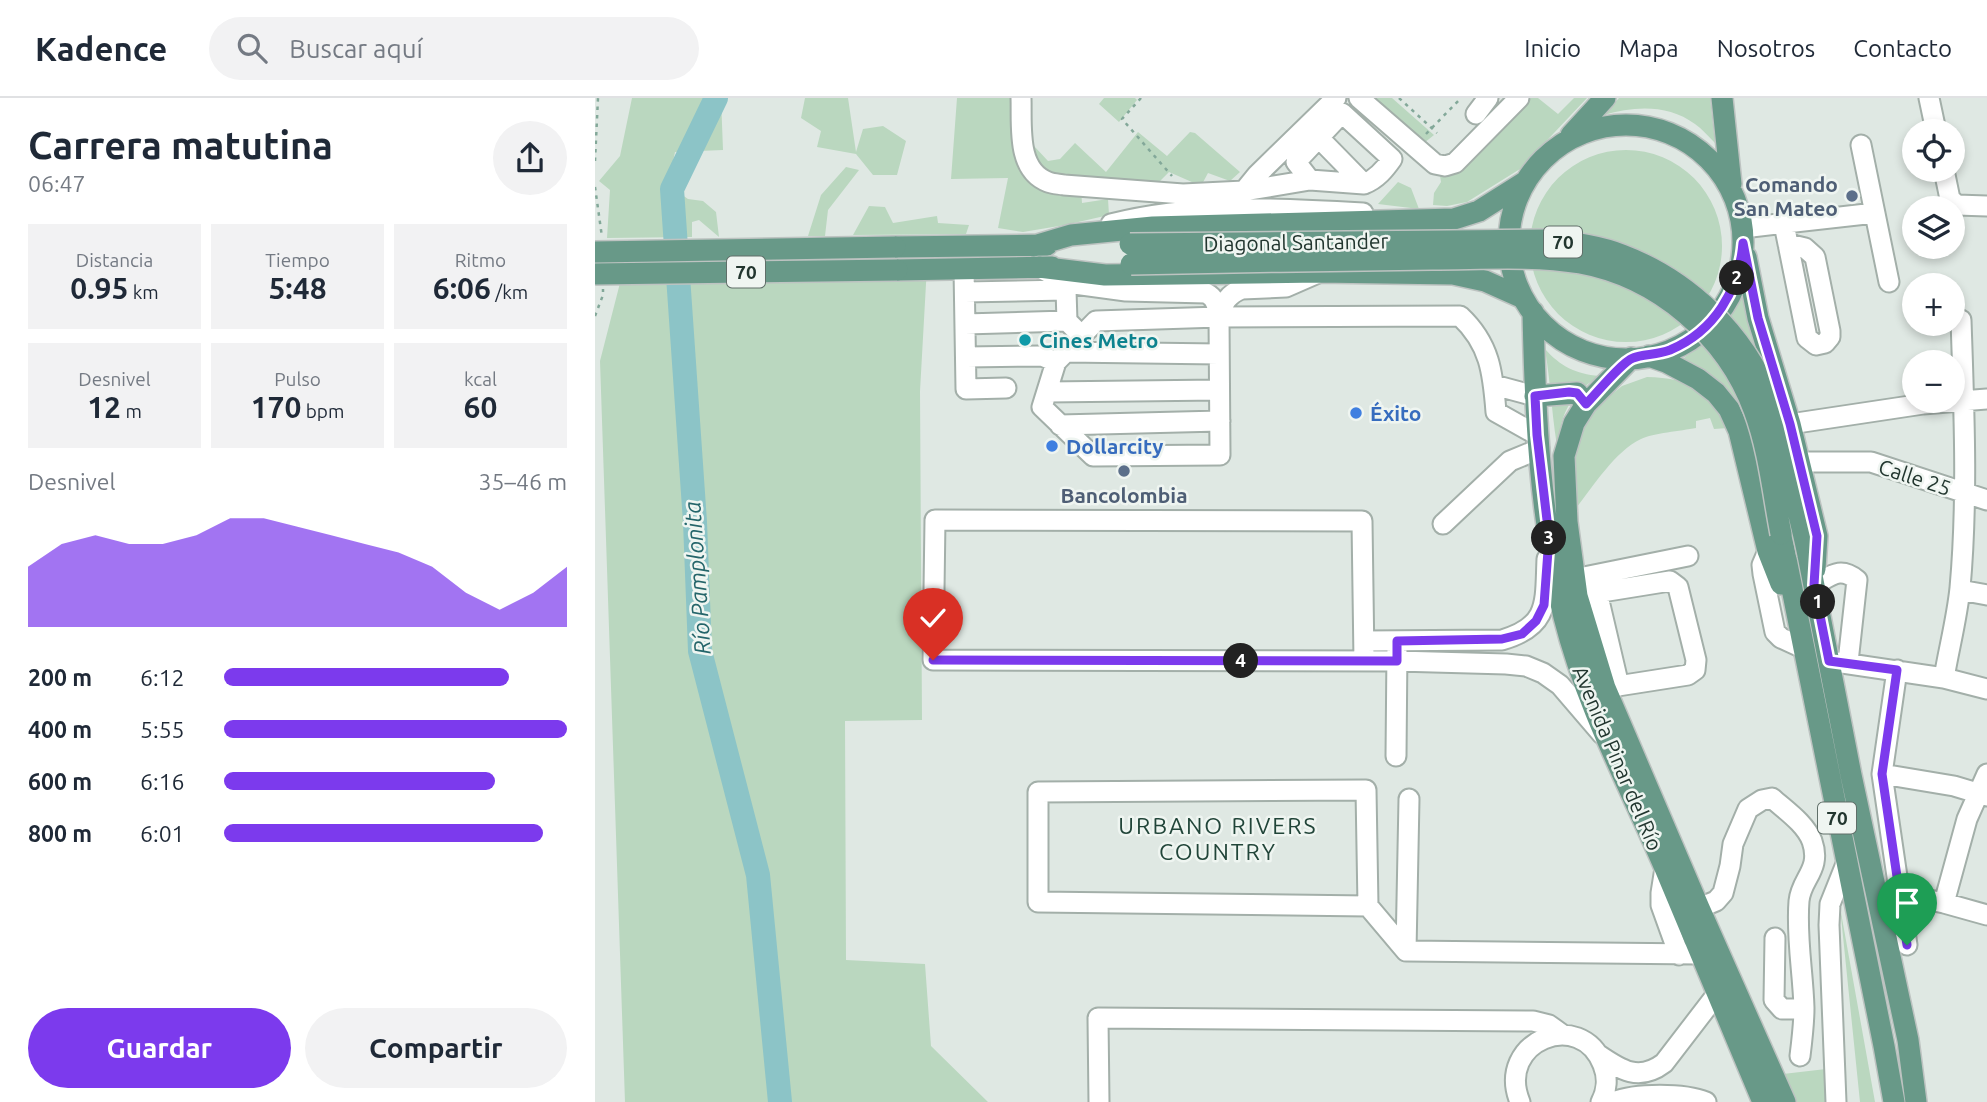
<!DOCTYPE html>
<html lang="es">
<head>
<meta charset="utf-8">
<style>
	:root { --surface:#fff; --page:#f2f2f3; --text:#1f2937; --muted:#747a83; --line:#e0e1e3; --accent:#7c3aed }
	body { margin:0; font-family:Ubuntu,sans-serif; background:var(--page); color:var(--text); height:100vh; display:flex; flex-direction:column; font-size:26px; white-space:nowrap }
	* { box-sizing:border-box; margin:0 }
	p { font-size:23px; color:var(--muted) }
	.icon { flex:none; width:38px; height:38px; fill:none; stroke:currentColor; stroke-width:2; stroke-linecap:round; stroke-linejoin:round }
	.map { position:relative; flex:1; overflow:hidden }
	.details { display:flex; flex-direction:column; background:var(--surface); width:595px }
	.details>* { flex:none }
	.buttons { position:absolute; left:1307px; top:21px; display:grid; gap:14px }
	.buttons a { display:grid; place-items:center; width:63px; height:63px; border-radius:50%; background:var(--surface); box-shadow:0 4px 10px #0003; font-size:35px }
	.pin { position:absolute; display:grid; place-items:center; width:60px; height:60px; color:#fff; margin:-72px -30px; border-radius:50% 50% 50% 0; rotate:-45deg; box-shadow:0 0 7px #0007 }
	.pin .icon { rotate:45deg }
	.km { position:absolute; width:35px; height:35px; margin:-18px; border-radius:50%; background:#222; color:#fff; font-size:19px; line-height:35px; text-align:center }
	.round { display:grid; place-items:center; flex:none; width:74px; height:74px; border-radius:37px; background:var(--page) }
	.overview { display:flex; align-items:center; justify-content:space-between; height:119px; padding:0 28px }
	h1 { font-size:38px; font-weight:600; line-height:52px }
	.metrics { display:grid; grid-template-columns:repeat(3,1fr); gap:10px; height:119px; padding:7px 28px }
	.metrics div { display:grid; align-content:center; border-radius:0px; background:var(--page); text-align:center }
	.metrics b { font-size:30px; font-weight:600 }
	.metrics small { font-size:19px; font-weight:400 }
	.metrics p { font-size:19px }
	.chart { height:196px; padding:14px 28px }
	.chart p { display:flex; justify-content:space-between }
	.chart svg { width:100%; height:126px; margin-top:7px; fill:var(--accent); opacity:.7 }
	.primary-button { display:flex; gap:14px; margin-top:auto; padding:14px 28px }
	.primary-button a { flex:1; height:80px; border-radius:42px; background:var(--accent); color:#fff; font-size:28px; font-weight:600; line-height:80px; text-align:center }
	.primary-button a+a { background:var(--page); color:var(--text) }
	ul { padding:0 28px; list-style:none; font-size:23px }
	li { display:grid; grid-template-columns:112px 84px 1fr; align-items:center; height:52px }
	li i { height:18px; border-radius:9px; background:var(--accent) }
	header { display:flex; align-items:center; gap:42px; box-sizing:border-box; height:98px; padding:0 35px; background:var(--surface); border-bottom:2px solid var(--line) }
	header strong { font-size:33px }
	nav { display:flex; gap:38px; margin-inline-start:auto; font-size:24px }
	.search { width:490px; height:63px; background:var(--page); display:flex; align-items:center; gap:18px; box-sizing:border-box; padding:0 24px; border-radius:38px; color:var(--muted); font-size:26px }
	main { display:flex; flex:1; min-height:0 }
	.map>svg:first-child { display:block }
	.green { fill:#bad7bf }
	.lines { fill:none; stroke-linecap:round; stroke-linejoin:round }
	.river { stroke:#8cc4c7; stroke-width:24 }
	.minor-casing { stroke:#a3afa9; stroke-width:23 }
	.major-casing { stroke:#bdc3c1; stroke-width:24 }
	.path { stroke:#83a899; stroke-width:2.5; stroke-dasharray:3.5 5; stroke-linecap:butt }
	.minor { stroke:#fff; stroke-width:19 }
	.major { stroke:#689988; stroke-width:21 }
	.major-bridge-casing { stroke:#bdc3c1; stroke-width:24; stroke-linecap:butt }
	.major-bridge { stroke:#689988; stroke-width:21 }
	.route-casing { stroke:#fff; stroke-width:14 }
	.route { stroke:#7c3aed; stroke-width:9 }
	.service-dot { fill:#5c6f8a; stroke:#eff5f1; stroke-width:2.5 }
	.culture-dot { fill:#0f9aa8; stroke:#eff5f1; stroke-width:2.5 }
	.shop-dot { fill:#3f7fe0; stroke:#eff5f1; stroke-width:2.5 }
	.labels { text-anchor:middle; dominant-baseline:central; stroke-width:5; stroke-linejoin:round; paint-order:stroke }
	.shield { fill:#eff5f1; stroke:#606f69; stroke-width:2 }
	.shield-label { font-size:19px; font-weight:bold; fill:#22362f }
	.service-label { font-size:21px; font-weight:bold; fill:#4e5e75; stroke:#eff5f1; text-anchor:end }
	.street-label { font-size:21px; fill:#22362f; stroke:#eff5f1 }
	.culture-label { font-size:21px; font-weight:bold; fill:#0d838f; stroke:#eff5f1; text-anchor:start }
	.shop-label { font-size:21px; font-weight:bold; fill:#366cbe; stroke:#eff5f1; text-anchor:start }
	.water-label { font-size:23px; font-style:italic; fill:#24656a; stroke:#eff5f1 }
	.neighbourhood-label { font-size:23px; letter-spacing:2px; fill:#214539; stroke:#eff5f1 }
</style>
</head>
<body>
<header>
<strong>Kadence</strong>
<div class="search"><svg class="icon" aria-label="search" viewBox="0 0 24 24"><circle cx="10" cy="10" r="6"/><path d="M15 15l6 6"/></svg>Buscar aquí</div>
<nav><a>Inicio</a><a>Mapa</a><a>Nosotros</a><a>Contacto</a></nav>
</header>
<main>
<section class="details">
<div class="overview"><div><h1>Carrera matutina</h1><p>06:47</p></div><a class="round"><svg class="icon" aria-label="share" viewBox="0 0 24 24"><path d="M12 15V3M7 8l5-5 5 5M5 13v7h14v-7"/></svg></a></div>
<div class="metrics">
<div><p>Distancia</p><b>0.95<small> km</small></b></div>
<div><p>Tiempo</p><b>5:48</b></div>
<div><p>Ritmo</p><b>6:06<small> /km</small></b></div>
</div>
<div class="metrics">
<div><p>Desnivel</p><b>12<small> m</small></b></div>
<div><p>Pulso</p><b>170<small> bpm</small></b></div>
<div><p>kcal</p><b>60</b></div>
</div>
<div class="chart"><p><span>Desnivel</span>35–46 m</p>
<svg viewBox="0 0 160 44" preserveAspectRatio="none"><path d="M0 44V23L10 15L20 12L30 15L40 15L50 12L60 6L70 6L80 9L90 12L100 15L110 18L120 23L130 32L140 38L150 32L160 23V44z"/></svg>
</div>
<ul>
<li><b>200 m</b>6:12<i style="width:83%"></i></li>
<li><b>400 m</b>5:55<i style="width:100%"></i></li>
<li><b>600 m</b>6:16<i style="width:79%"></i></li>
<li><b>800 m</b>6:01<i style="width:93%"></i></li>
</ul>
<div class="primary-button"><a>Guardar</a><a>Compartir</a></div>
</section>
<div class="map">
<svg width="1392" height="1004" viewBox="0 0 1392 1004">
	<rect width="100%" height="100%" fill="#dfe8e3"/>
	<path class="green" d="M37,0H126L128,52L80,54L73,87L93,101L108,103L121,114L124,139L104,122L97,124V139L12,140L15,92L4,83L25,58Z
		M210,0H253L261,54L268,31L288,28L311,43L302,77H278L261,56L222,49L226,33L206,20Z
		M362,0H424L436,75L486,91L487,105L513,101L514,117L470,127L428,134L403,130L413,80L356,81Z
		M509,0H540L542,2L524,24L504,6Z
		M769,0H797L839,37L824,49Z
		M936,0H943L963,16L979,0H992L925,71L872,104L852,108L838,107L839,95L846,84L843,65L868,67Z
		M1024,0H1115L1120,45C1113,38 1107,31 1100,26C1073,6 1039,8 1009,17Z
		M543,34L572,58L595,34L600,35L645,74L635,83L613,75L606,88L574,74L563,85L453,83L428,39L437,37L439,48L453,63L465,61L480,45L511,74Z
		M935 148a96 96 0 1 1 192 0a96 96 0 1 1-192 0Z
		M251,69L264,72L233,112L230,138H213L226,97Z
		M803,84L816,90L824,111L783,106Z
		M274,108L290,109L298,125L342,118L343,125L374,127L371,136L258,137Z
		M332,168L325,293L327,622L250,623L251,862L330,866L336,948L393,1004H30L5,263L25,185Z
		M1150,194L1176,311L1146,320L1083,264C1108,248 1131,223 1142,196Z
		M950,251C965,268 981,276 1004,278C971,300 963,320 964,359C957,323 956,287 950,251Z
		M1052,279C1095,280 1115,291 1133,330L1119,331L1115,320L1101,323V330C1086,333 1058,335 1046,341C1020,353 998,389 981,410L975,367L991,322L1006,305L1027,288Z
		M1245,809L1280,1004H1265Z
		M1231,971L1232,1004H1199L1188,976Z"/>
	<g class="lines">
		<path class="river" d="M121,0L77,91L100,424L105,553L163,777L185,1004"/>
		<defs>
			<path id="minor" d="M426,0C427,27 421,72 453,84C458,86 464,86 469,87L588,96L649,93L715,82L769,86C782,81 790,71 797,61L747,15L701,64L715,82
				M764,0L840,66L850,68L860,65L924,0
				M1334,0L1341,33
				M881,16L893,0
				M723,39L769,86
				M1266,47L1294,184
				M1349,72L1355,101L1362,107L1392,108
				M648,96L649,93L662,77L741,0
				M516,126C597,105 685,110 768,115
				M1189,126L1212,240L1221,247L1230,245L1235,239V233L1220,159L1210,150L1193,146
				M1148,130L1280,115
				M445,170L472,185L531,193L611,195C621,200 622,208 624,219L625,357L498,358L447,309L461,264L501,223L624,219L865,218C895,246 898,275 901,314L942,337
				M369,171L371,291L411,290
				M370,194L471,192L472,223
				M624,219C628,205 633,196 647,191L691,189L723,175
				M370,226L472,223L481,232
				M471,254L624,256
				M371,259L447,258L461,264
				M899,287L940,298
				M452,294L624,292
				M1195,326L1328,306L1392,301
				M465,327L625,323
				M1204,364H1276L1392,402
				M848,426L915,363L944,351
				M1173,453L1167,467L1168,476L1180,534L1186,540L1208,550
				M979,481L1093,458
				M1219,487C1236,478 1245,468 1262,482L1253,564
				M1365,492L1392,497
				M1002,494L1024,588
				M982,498L1075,483L1083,489L1101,562L1100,572L1093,577L1010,590
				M769,543L907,542C955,528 950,504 952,461
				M769,563L767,423L340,422L338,562L802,563L911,566L931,568L948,575L965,587L1007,636
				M1234,563L1349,580L1392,591
				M1302,572L1287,676L1312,847
				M1349,580C1354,550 1362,520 1365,490C1373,401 1369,311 1366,222
				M801,658L802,551
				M1287,676L1359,688L1392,698
				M1070,770L1066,795V807L1084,857
				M1305,796L1349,805L1392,817
				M1349,805L1372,721L1392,676
				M773,808L443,804V694L771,692L773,808L811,853L1105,856
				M1104,810L1121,803L1128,795L1135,768L1138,746L1153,711L1167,702L1177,700C1190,712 1210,725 1217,743C1227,772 1206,780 1204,803C1201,839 1208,874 1209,910C1209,926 1207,942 1205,958
				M1180,840L1179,902L1187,911H1209
				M811,853L814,701
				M1004,957C1026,972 1044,984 1069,965L1122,896
				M504,1004L503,920L938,923L954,927L968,937
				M925,1004C900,943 986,909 1008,967C1013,979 1012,993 1006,1004
				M1018,1004C1041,995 1089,995 1111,1004
				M1241,1004L1234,827L1235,806L1251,766"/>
			<path id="major" d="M1127,0L1136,86
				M914 144a117 117 0 1 1 234 0a117 117 0 1 1-234 0Z
				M976,37L1010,0
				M439,148L476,137L558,129L859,121L884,113L930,84
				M300,149L452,147
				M1151,159L1163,220L1195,326L1222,438L1220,471
				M444,169L510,177L724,174L858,176L890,183L928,200
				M302,172L457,169
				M938,214C940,316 945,420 969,519C991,607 1034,687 1070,770C1103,847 1135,926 1168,1004
				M1054,258L1071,264L1103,281L1121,295L1134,311L1144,333L1173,453L1186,486
				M1036,260L991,306L979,325L969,358L972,424L982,498L1010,590L1104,810L1190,1004
				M940,298L982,295L991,306
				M1186,436L1289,948L1299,1004
				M1213,457L1256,677L1313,942L1321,1004"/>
		</defs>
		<use href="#minor" class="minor-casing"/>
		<use href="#major" class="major-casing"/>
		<path class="path" d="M546,0L527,21L577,78
			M804,0L842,35
			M831,36L866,0
			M0,63L3,0
			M0,89L7,139
			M0,218L8,197V191"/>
		<use href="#minor" class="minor"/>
		<use href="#major" class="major"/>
		<defs>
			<path id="major-bridge" d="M535,146L955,142C979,145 1004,148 1027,157C1093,182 1149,235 1175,302C1183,323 1187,347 1192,369C1199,398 1207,427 1213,457
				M0,154L300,149
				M536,166C636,164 737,162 837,161C886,161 937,157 985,165C1063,179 1132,238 1159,312C1174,352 1178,395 1186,436
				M0,176L302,172"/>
		</defs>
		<use href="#major-bridge" class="major-bridge-casing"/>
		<use href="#major-bridge" class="major-bridge"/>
	</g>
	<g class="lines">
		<defs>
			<path id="route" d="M338,562L802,563V543L907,541L927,536L941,523L949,507L954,439L942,337L940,298L974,294L982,295L991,306C1000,297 1027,264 1038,260C1048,256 1062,257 1075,252C1120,233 1144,192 1148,145L1163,220L1195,326L1222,438L1219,487L1234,563L1302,572L1287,676L1312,847"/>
		</defs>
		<use href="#route" class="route-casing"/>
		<use href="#route" class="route"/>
	</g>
	<g class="service-dot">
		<circle cx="1257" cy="98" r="7"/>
		<circle cx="529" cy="373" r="7"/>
	</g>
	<circle class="culture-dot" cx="430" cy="242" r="7"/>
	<g class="shop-dot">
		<circle cx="761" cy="315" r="7"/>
		<circle cx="457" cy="348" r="7"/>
	</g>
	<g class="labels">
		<g class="shield">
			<rect x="949" y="128.5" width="38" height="31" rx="5"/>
			<rect x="132" y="158.5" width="38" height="31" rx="5"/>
			<rect x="1223" y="704.5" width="38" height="31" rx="5"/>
		</g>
		<g class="shield-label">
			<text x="968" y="144">70</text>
			<text x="151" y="174">70</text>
			<text x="1242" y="720">70</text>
		</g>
		<g class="service-label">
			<text x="1243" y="86">Comando<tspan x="1243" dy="24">San Mateo</tspan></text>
			<text x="529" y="397" text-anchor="middle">Bancolombia</text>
		</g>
		<g class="street-label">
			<text transform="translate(701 144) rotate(-1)">Diagonal Santander</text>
			<text transform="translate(1320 379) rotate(18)">Calle 25</text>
			<text transform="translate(1023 660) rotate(67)">Avenida Pinar del Río</text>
		</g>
		<g class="culture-label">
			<text x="444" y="242">Cines Metro</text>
		</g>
		<g class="shop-label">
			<text x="775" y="315">Éxito</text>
			<text x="471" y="348">Dollarcity</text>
		</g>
		<g class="water-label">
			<text transform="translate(102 480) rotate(-94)">Río Pamplonita</text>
		</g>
		<g class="neighbourhood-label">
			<text x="623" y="727">URBANO RIVERS<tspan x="623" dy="26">COUNTRY</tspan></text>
		</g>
	</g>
</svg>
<div class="buttons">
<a><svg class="icon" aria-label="locate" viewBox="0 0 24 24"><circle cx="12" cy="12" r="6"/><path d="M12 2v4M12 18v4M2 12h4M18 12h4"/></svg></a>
<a><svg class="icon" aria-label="layers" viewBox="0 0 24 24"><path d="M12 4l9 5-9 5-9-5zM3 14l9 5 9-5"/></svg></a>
<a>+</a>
<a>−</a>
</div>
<div class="pin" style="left:1312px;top:847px;background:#1e9e55"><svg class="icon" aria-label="arrive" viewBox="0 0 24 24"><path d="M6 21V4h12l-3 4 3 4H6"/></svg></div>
<div class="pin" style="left:338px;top:562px;background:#d93025"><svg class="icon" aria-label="check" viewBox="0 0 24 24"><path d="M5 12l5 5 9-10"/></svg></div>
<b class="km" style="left:1223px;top:504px">1</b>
<b class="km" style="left:1142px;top:180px">2</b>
<b class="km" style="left:954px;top:440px">3</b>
<b class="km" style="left:646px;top:563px">4</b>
</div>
</main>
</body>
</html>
